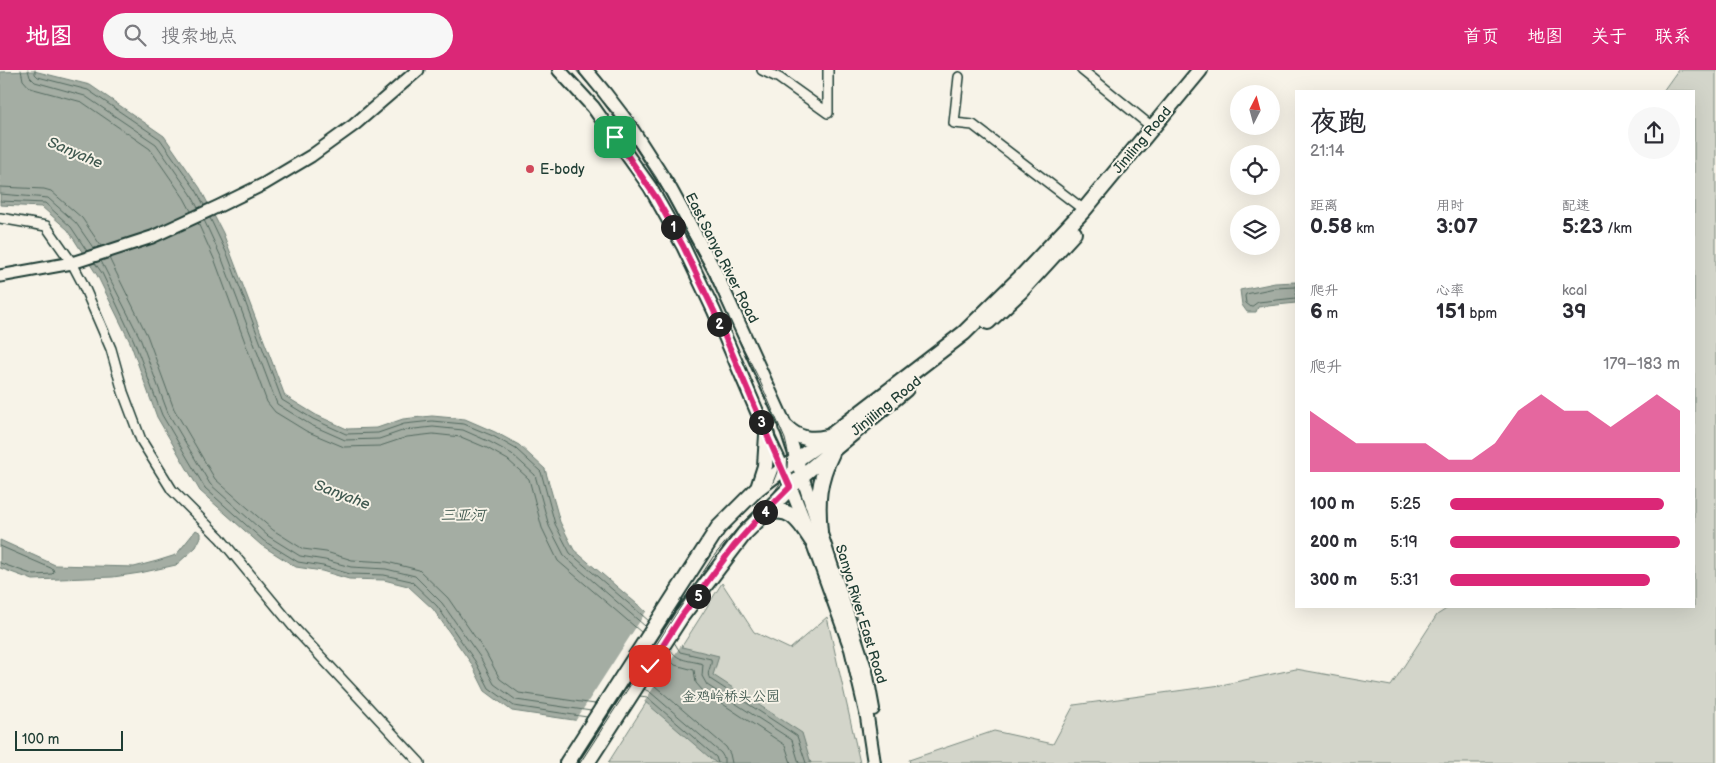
<!DOCTYPE html>
<html lang="zh">
<head>
<meta charset="utf-8">
<style>
	:root { --surface:#fff; --page:#f7f7f7; --text:#2b2b33; --muted:#7c7c81; --accent:#db2777 }
	body { margin:0; font-family:"Balsamiq Sans","LXGW WenKai TC",sans-serif; background:var(--page); color:var(--text); height:100vh; display:flex; flex-direction:column; font-size:19px; white-space:nowrap }
	* { box-sizing:border-box; margin:0 }
	p { font-size:16px; color:var(--muted) }
	.icon { flex:none; width:28px; height:28px; fill:none; stroke:currentColor; stroke-width:2; stroke-linecap:round; stroke-linejoin:round }
	.map { position:relative; flex:1; overflow:hidden }
	.drawer { position:absolute; left:1295px; top:20px; width:400px; height:518px; display:flex; flex-direction:column; background:var(--surface); border-radius:0px; box-shadow:0 5px 20px #0002 }
	.drawer>* { flex:none }
	.needle { width:32px; rotate:6deg }
	.buttons { position:absolute; left:1230px; top:15px; display:grid; gap:10px }
	.buttons a { display:grid; place-items:center; width:50px; height:50px; border-radius:50%; background:var(--surface); box-shadow:0 5px 20px #0002; font-size:25px }
	.scale { position:absolute; left:15px; bottom:12px; width:108px; box-sizing:border-box; padding-left:5px; border:2px solid #1f3d34; border-top:0; font-size:14px; line-height:18px; white-space:nowrap; color:#1f3d34; -webkit-text-stroke:4px #f7f3e8; paint-order:stroke }
	.pin { position:absolute; display:grid; place-items:center; width:42px; height:42px; color:#fff; margin:-21px; border-radius:10px; box-shadow:0 2px 8px #0006 }
	.km { position:absolute; width:25px; height:25px; margin:-12px; border-radius:50%; background:#222; color:#fff; font-size:14px; line-height:25px; text-align:center }
	.round { display:grid; place-items:center; flex:none; width:52px; height:52px; border-radius:26px; background:var(--page) }
	.headline { display:flex; align-items:center; justify-content:space-between; height:85px; padding:0 15px }
	h1 { font-size:28px; font-weight:600; line-height:38px }
	.figures { display:grid; grid-template-columns:repeat(3,1fr); gap:8px; height:85px; padding:5px 15px }
	.figures div { display:grid; align-content:center }
	.figures b { font-size:21px; font-weight:600 }
	.figures small { font-size:14px; font-weight:400 }
	.figures p { font-size:14px }
	.chart { height:140px; padding:10px 15px }
	.chart p { display:flex; justify-content:space-between }
	.chart svg { width:100%; height:90px; margin-top:5px; fill:var(--accent); opacity:.7 }
	ul { padding:0 15px; list-style:none; font-size:16px }
	li { display:grid; grid-template-columns:80px 60px 1fr; align-items:center; height:38px }
	li i { height:12px; border-radius:6px; background:var(--accent) }
	header { display:flex; align-items:center; gap:30px; box-sizing:border-box; height:70px; padding:0 25px; background:var(--accent); color:#fff }
	header strong { font-size:24px }
	nav { display:flex; gap:28px; margin-inline-start:auto; font-size:18px }
	.search { width:350px; height:45px; background:var(--page); display:flex; align-items:center; gap:12px; box-sizing:border-box; padding:0 18px; border-radius:28px; color:var(--muted); font-size:19px }
	.map>svg:first-child { display:block }
	.green { fill:#d3d5ca; stroke:#79897f }
	.water { fill:#a4ada3; stroke:#6f8077 }
	.pier { fill:#f7f3e8 }
	.lines { fill:none; stroke-linecap:round; stroke-linejoin:round }
	.shore { stroke:#546a60; stroke-width:1 }
	.minor-casing { stroke:#1f3d34; stroke-width:12 }
	.tertiary-casing { stroke:#1f3d34; stroke-width:15 }
	.secondary-casing { stroke:#1f3d34; stroke-width:16 }
	.primary-casing { stroke:#1f3d34; stroke-width:18 }
	.minor { stroke:#f7f3e8; stroke-width:9 }
	.tertiary { stroke:#f7f3e8; stroke-width:11 }
	.secondary { stroke:#f7f3e8; stroke-width:12 }
	.primary { stroke:#f7f3e8; stroke-width:14 }
	.tram { stroke:#1f3d34; stroke-width:1 }
	.route-casing { stroke:#fff; stroke-width:10 }
	.route { stroke:#db2777; stroke-width:6 }
	.poi-dot { fill:#d1495b; stroke:#f7f3e8; stroke-width:2 }
	.labels { text-anchor:middle; dominant-baseline:central; stroke-width:4; stroke-linejoin:round; paint-order:stroke }
	.street-label { font-size:14px; fill:#1f3d34; stroke:#f7f3e8 }
	.poi-label { font-size:14px; fill:#1f3d34; stroke:#f7f3e8; text-anchor:start }
	.park-label { font-size:14px; fill:#435b52; stroke:#f7f3e8 }
	.water-label { font-size:15px; font-style:italic; fill:#405950; stroke:#f7f3e8 }
</style>
</head>
<body>
<header>
<strong>地图</strong>
<div class="search"><svg class="icon" aria-label="search" viewBox="0 0 24 24"><circle cx="10" cy="10" r="6"/><path d="M15 15l6 6"/></svg>搜索地点</div>
<nav><a>首页</a><a>地图</a><a>关于</a><a>联系</a></nav>
</header>
<div class="map">
<svg width="1716" height="693" viewBox="0 0 1716 693">
	<rect width="100%" height="100%" fill="#f7f3e8"/>
	<filter id="ink" filterUnits="userSpaceOnUse"><feTurbulence type="fractalNoise" baseFrequency=".02" numOctaves="2"/><feDisplacementMap in="SourceGraphic" scale="10" xChannelSelector="R" yChannelSelector="G"/><feConvolveMatrix kernelMatrix="1 2 1 2 8 2 1 2 1" color-interpolation-filters="sRGB"/></filter>
	<g filter="url(#ink)">
		<path class="green" d="M1678,0H1716V693H910L909,690L994,661L1053,674L1074,635L1221,615L1296,599L1391,616L1437,545L1451,536H1694V21H1663Z
			M722,513L754,562L790,579L827,547L860,693H608Z"/>
		<path class="water" d="M34,1L90,15L164,66L200,118L223,163L285,326L316,345L347,359L377,358L403,349L432,346L465,349L495,362L519,375L545,399L560,452L574,480L679,570L682,577L719,586L713,605L802,663L811,693H716L643,630L601,654L512,641L485,621L471,593L433,539L408,516L384,510L349,509L322,501L296,497L261,475L200,421L157,347L130,272L97,205L68,160L42,137L0,135V2Z
			M1296,212V233L1258,237L1256,242H1247L1242,235L1240,220L1275,213Z
			M196,460L201,463V467L196,477L176,495L140,503L113,507L33,510L0,498V470L55,495L134,497L157,491L176,485Z"/>
		<path class="pier" d="M647,540L681,568L683,572L643,634L602,656L574,653Z"/>
		<g class="lines">
			<path class="shore" d="M21,0L23,10L30,18L82,32L150,79L184,128L191,141
				M28,0L30,7L35,12L85,26L156,74L191,124L198,138
				M35,0V4L38,7L88,20L160,69L196,120L204,135
				M0,117L44,119L51,121L82,148L101,176
				M0,124L48,128L76,153L94,179
				M0,131L45,133L71,157L87,181
				M210,148L228,186L282,330L313,349L346,364L378,363L404,354L432,351L464,354L493,366L516,379L541,402L555,454L570,483L649,551
				M204,150L222,189L277,334L311,355L345,370L379,369L405,360L433,357L463,360L490,372L512,384L535,405L549,456L565,487L645,556
				M198,153L215,191L267,332L275,342L306,361L344,377L380,376L407,367L433,364L461,367L487,378L508,390L529,409L542,458L558,491L641,562
				M109,188L147,265L174,339L215,409L273,460L303,479L326,482L352,490L387,492L419,500L448,528L486,583L500,609L519,623L595,634
				M101,191L140,268L168,343L210,414L268,466L300,486L325,490L351,497L386,499L415,506L442,533L480,587L494,614L516,630L591,641
				M95,193L102,203L134,271L162,345L205,418L264,471L298,492L323,496L350,504L384,505L411,511L437,536L475,591L489,618L514,636L587,647
				M1296,217L1275,218L1246,224L1245,226L1246,233L1251,237L1258,232L1296,228
				M0,476L53,499L54,502L52,504L34,505L0,493
				M674,572L680,582L711,589C713,596 705,602 710,609L797,666L806,693
				M670,578C676,592 691,590 703,594L702,606L707,615L792,670L799,693
				M666,586L675,595L694,600L696,613L703,621L785,675L791,693
				M648,613L655,616L726,677L730,684L732,693
				M644,619L650,622L721,683L724,688V693
				M640,626L647,627L716,687L718,693"/>
			<defs>
				<path id="minor" d="M762,0L779,8L828,43
					M828,0V43
					M1082,0L1152,57
					M959,7L954,53L973,55L1084,140
					M0,148L46,156L72,193L82,212L111,279L123,322L141,370L172,420L220,468L296,560L420,693"/>
				<path id="tertiary" d="M0,206L72,193L152,167L219,136L264,114L311,86L354,55L418,0"/>
				<path id="secondary" d="M559,0L593,37L650,117L683,176L714,241L767,365L785,403L812,471L851,579L867,647L874,693
					M586,0L605,23L628,53L671,120L715,201L786,357L866,601L873,639"/>
				<path id="primary" d="M988,252L1020,222L1074,163
					M786,357C798,369 811,371 827,367
					M758,418L765,396L767,365
					M762,447C787,431 800,452 812,471
					M820,462C817,432 818,411 832,383
					M567,693L718,458L757,419L778,403L830,366L964,263L1024,204L1084,140L1200,0
					M587,693L681,547L744,464L803,405L906,319"/>
			</defs>
			<use href="#minor" class="minor-casing"/>
			<use href="#tertiary" class="tertiary-casing"/>
			<use href="#secondary" class="secondary-casing"/>
			<use href="#primary" class="primary-casing"/>
			<use href="#minor" class="minor"/>
			<use href="#tertiary" class="tertiary"/>
			<use href="#secondary" class="secondary"/>
			<use href="#primary" class="primary"/>
			<path class="tram" d="M576,0L614,44L656,107L667,126L710,205L734,260L759,309L785,369L788,382L787,399L779,415L774,422L740,455L713,487L580,693
				M746,298L779,375V397L772,415"/>
		</g>
	</g>
	<g class="lines" filter="url(#ink)">
		<defs>
			<path id="route" d="M615,67L657,129L683,176L714,241L767,365L790,417L757,450L734,476L681,547L650,596"/>
		</defs>
		<use href="#route" class="route-casing"/>
		<use href="#route" class="route"/>
	</g>
	<circle class="poi-dot" cx="530" cy="99" r="5"/>
	<g class="labels">
		<g class="street-label">
			<text transform="translate(1142 70) rotate(-50)">Jiniling Road</text>
			<text transform="translate(722 188) rotate(63)">East Sanya River Road</text>
			<text transform="translate(886 336) rotate(-39)">Jinjiling Road</text>
			<text transform="translate(861 544) rotate(73)">Sanya River East Road</text>
		</g>
		<g class="poi-label">
			<text x="540" y="99">E-body</text>
		</g>
		<g class="park-label">
			<text x="731" y="626">金鸡岭桥头公园</text>
		</g>
		<g class="water-label">
			<text transform="translate(75 83) rotate(23)">Sanyahe</text>
			<text transform="translate(342 425) rotate(21)">Sanyahe</text>
			<text x="463" y="445">三亚河</text>
		</g>
	</g>
</svg>
<div class="buttons">
<a><svg class="needle" viewBox="-14 -14 28 28"><path d="M0-13l5 13h-10z" fill="#e53935"/><path d="M0 13l5-13h-10z" fill="#7c7c81"/></svg></a>
<a><svg class="icon" aria-label="locate" viewBox="0 0 24 24"><circle cx="12" cy="12" r="6"/><path d="M12 2v4M12 18v4M2 12h4M18 12h4"/></svg></a>
<a><svg class="icon" aria-label="layers" viewBox="0 0 24 24"><path d="M12 4l9 5-9 5-9-5zM3 14l9 5 9-5"/></svg></a>
</div>
<div class="scale">100 m</div>
<div class="pin" style="left:615px;top:67px;background:#1e9e55"><svg class="icon" aria-label="arrive" viewBox="0 0 24 24"><path d="M6 21V4h12l-3 4 3 4H6"/></svg></div>
<div class="pin" style="left:650px;top:596px;background:#d93025"><svg class="icon" aria-label="check" viewBox="0 0 24 24"><path d="M5 12l5 5 9-10"/></svg></div>
<b class="km" style="left:673px;top:157px">1</b>
<b class="km" style="left:719px;top:254px">2</b>
<b class="km" style="left:761px;top:352px">3</b>
<b class="km" style="left:765px;top:442px">4</b>
<b class="km" style="left:698px;top:526px">5</b>
<section class="drawer">
<div class="headline"><div><h1>夜跑</h1><p>21:14</p></div><a class="round"><svg class="icon" aria-label="share" viewBox="0 0 24 24"><path d="M12 15V3M7 8l5-5 5 5M5 13v7h14v-7"/></svg></a></div>
<div class="figures">
<div><p>距离</p><b>0.58<small> km</small></b></div>
<div><p>用时</p><b>3:07</b></div>
<div><p>配速</p><b>5:23<small> /km</small></b></div>
</div>
<div class="figures">
<div><p>爬升</p><b>6<small> m</small></b></div>
<div><p>心率</p><b>151<small> bpm</small></b></div>
<div><p>kcal</p><b>39</b></div>
</div>
<div class="chart"><p><span>爬升</span>179–183 m</p>
<svg viewBox="0 0 160 44" preserveAspectRatio="none"><path d="M0 44V14L10 22L20 30L30 30L40 30L50 30L60 38L70 38L80 30L90 14L100 6L110 14L120 14L130 22L140 14L150 6L160 14V44z"/></svg>
</div>
<ul>
<li><b>100 m</b>5:25<i style="width:93%"></i></li>
<li><b>200 m</b>5:19<i style="width:100%"></i></li>
<li><b>300 m</b>5:31<i style="width:87%"></i></li>
</ul>
</section>
</div>
</body>
</html>
